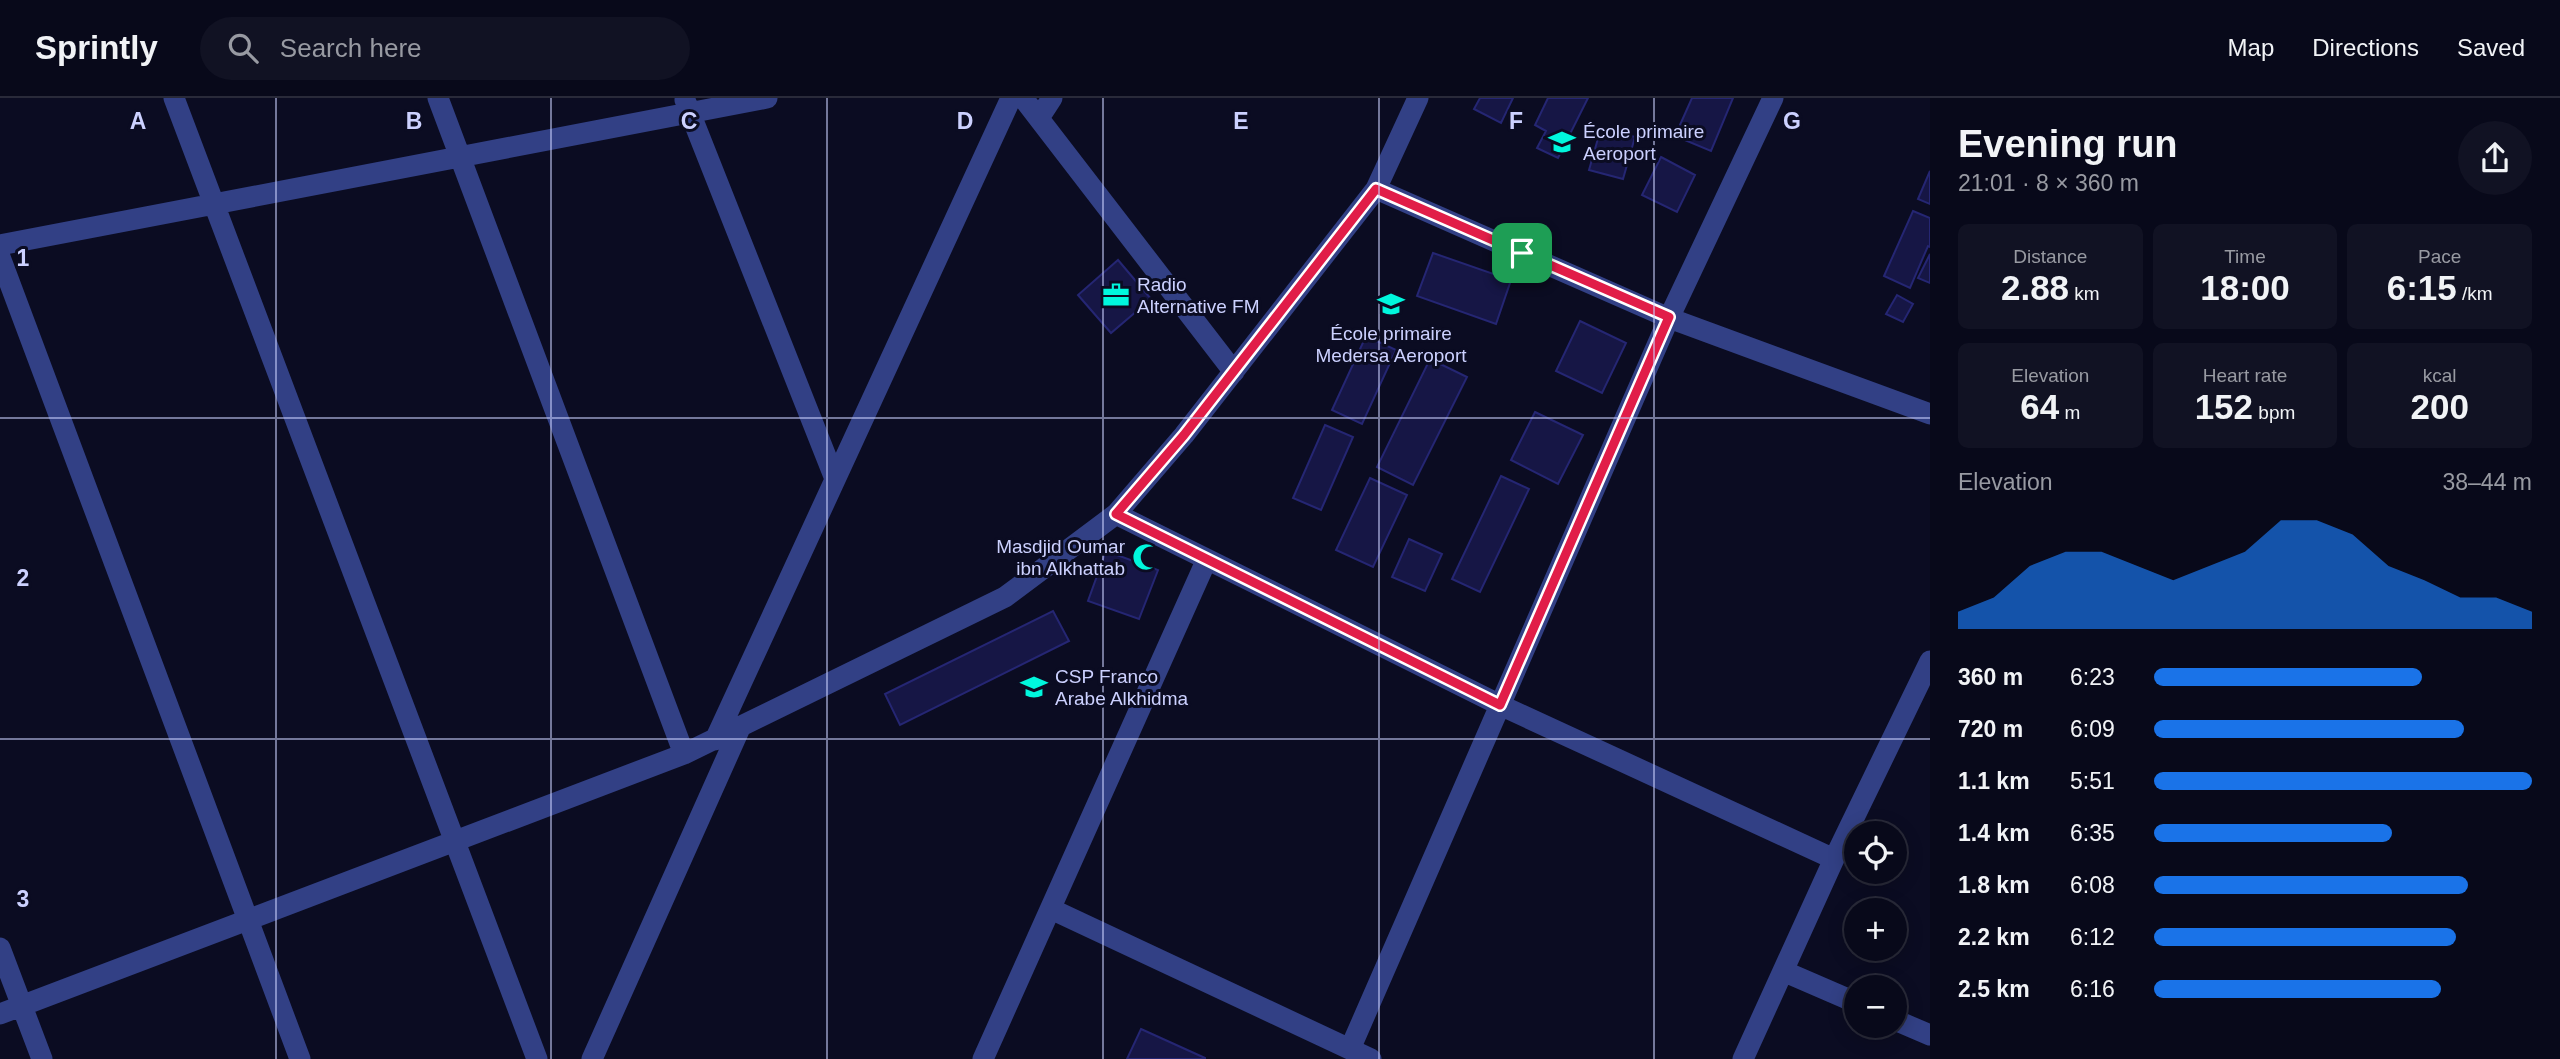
<!DOCTYPE html>
<html lang="en">
<head>
<meta charset="utf-8">
<style>
	:root { --surface:#08091a; --page:#111223; --text:#f1f3f6; --muted:#989aa2; --line:#292a39; --accent:#1a73e8 }
	body { margin:0; font-family:Arial,sans-serif; background:var(--page); color:var(--text); height:100vh; display:flex; flex-direction:column; font-size:26px; white-space:nowrap }
	* { box-sizing:border-box; margin:0 }
	p { font-size:23px; color:var(--muted) }
	.icon { flex:none; width:38px; height:38px; fill:none; stroke:currentColor; stroke-width:2; stroke-linecap:round; stroke-linejoin:round }
	.map { position:relative; flex:1; overflow:hidden }
	.sheet { display:flex; flex-direction:column; background:var(--surface); width:630px }
	.sheet>* { flex:none }
	.fabs { position:absolute; left:1844px; top:723px; display:grid; gap:14px }
	.fabs a { display:grid; place-items:center; width:63px; height:63px; border-radius:50%; background:var(--surface); box-shadow:0 4px 18px #0003,0 0 0 2px var(--line); font-size:35px }
	.pin { position:absolute; display:grid; place-items:center; width:60px; height:60px; color:#fff; margin:-30px; border-radius:14px; box-shadow:0 4px 10px #0006 }
	.round { display:grid; place-items:center; flex:none; width:74px; height:74px; border-radius:37px; background:var(--page) }
	.headline { display:flex; align-items:center; justify-content:space-between; height:119px; padding:0 28px }
	h1 { font-size:38px; font-weight:800; line-height:52px }
	.stats { display:grid; grid-template-columns:repeat(3,1fr); gap:10px; height:119px; padding:7px 28px }
	.stats div { display:grid; align-content:center; border-radius:10px; background:var(--page); text-align:center }
	.stats b { font-size:35px; font-weight:800 }
	.stats small { font-size:19px; font-weight:400 }
	.stats p { font-size:19px }
	.chart { height:196px; padding:14px 28px }
	.chart p { display:flex; justify-content:space-between }
	.chart svg { width:100%; height:126px; margin-top:7px; fill:var(--accent); opacity:.7 }
	ul { padding:0 28px; list-style:none; font-size:23px }
	li { display:grid; grid-template-columns:112px 84px 1fr; align-items:center; height:52px }
	li i { height:18px; border-radius:9px; background:var(--accent) }
	header { display:flex; align-items:center; gap:42px; box-sizing:border-box; height:98px; padding:0 35px; background:var(--surface); border-bottom:2px solid var(--line) }
	header strong { font-size:33px }
	nav { display:flex; gap:38px; margin-inline-start:auto; font-size:24px }
	.search { width:490px; height:63px; background:var(--page); display:flex; align-items:center; gap:18px; box-sizing:border-box; padding:0 24px; border-radius:38px; color:var(--muted); font-size:26px }
	main { display:flex; flex:1; min-height:0 }
	.map>svg:first-child { display:block }
	.building { fill:#161645; stroke:#252673; stroke-width:2 }
	.lines { fill:none; stroke-linecap:round; stroke-linejoin:round }
	.minor { stroke:#324085; stroke-width:21 }
	.route-casing { stroke:#fff; stroke-width:14 }
	.route { stroke:#e11d48; stroke-width:9 }
	.grid { fill:none; stroke:#ccd1ff; stroke-width:2; stroke-opacity:0.55 }
	.labels { text-anchor:middle; dominant-baseline:central; stroke-width:6; stroke-linejoin:round; paint-order:stroke }
	.poi-label { font-size:19px; fill:#ccd1ff; stroke:#0b0c22; text-anchor:start }
	.grid-label { font-size:23px; text-anchor:middle; font-weight:bold; fill:#ccd1ff; stroke:#0b0c22; stroke-width:6; stroke-linejoin:round; paint-order:stroke }
</style>
</head>
<body>
<header>
<strong>Sprintly</strong>
<div class="search"><svg class="icon" aria-label="search" viewBox="0 0 24 24"><circle cx="10" cy="10" r="6"/><path d="M15 15l6 6"/></svg>Search here</div>
<nav><a>Map</a><a>Directions</a><a>Saved</a></nav>
</header>
<main>
<div class="map">
<svg width="1930" height="961" viewBox="0 0 1930 961">
	<rect width="100%" height="100%" fill="#0b0c22"/>
	<path class="building" d="M1480,0H1513L1501,25L1474,11Z
		M1548,0H1588L1558,60L1537,50L1546,33L1535,27Z
		M1692,0H1733L1711,53L1675,38Z
		M1601,30L1635,39L1623,81L1589,72Z
		M1661,59L1695,77L1677,114L1642,97Z
		M1930,73V106L1918,101Z
		M1913,113L1930,120V149L1928,148L1910,190L1884,178Z
		M1433,155L1511,182L1496,226L1417,198Z
		M1930,156V185L1918,180Z
		M1118,162L1151,201L1111,235L1078,197Z
		M1897,197L1913,206L1903,224L1886,216Z
		M1580,223L1626,245L1602,295L1556,273Z
		M1366,238L1396,252L1362,326L1332,312Z
		M1430,261L1467,279L1413,387L1377,369Z
		M1535,314L1583,337L1558,386L1511,362Z
		M1325,327L1353,339L1321,412L1293,400Z
		M1501,378L1529,391L1480,494L1452,481Z
		M1370,380L1407,397L1373,469L1336,452Z
		M1409,441L1442,456L1425,493L1392,479Z
		M1106,453L1158,472L1139,521L1088,503Z
		M1053,513L1069,543L900,627L885,596Z
		M1141,931L1205,960V961H1127Z"/>
	<g class="lines">
		<path class="minor" d="M174,0L537,961
			M438,0L684,656
			M1023,0L1234,274
			M685,2L835,381
			M1039,20L1052,0
			M1376,91L1669,220L1930,316
			M0,147L767,0
			M0,159L300,961
			M1116,416L1500,607L1834,761
			M715,642L1011,0
			M1051,811L1371,961
			M0,850L42,961
			M1783,873L1857,905
			M0,916L684,656L1005,499L1116,416L1184,337L1376,91L1418,0
			M1895,922L1930,937
			M1350,951L1669,220L1773,0
			M592,961L740,630
			M983,961L1207,461
			M1743,961L1834,761L1930,563"/>
	</g>
	<g class="lines">
		<defs>
			<path id="route" d="M1376,91L1669,219L1500,607L1116,416L1184,337Z"/>
		</defs>
		<use href="#route" class="route-casing"/>
		<use href="#route" class="route"/>
	</g>
	<path class="grid" d="M276,0V961M551,0V961M827,0V961M1103,0V961M1379,0V961M1654,0V961M0,320H1930M0,641H1930"/>
	<defs>
		<symbol id="school-bare" viewBox="-9 -9 18 18"><path d="M0-5L7-2L0 1L-7-2ZM-4 1L0 2.5L4 1V4Q0 6-4 4Z" fill="#00f7dd" stroke="#0b0c22" stroke-width="2.5" paint-order="stroke"/></symbol>
		<symbol id="office-bare" viewBox="-9 -9 18 18"><path d="M-6-3h4V-5.5h4V-3h4V5H-6ZM-1-4.5V-3h2v-1.5ZM-6 0V1H6V0Z" fill="#00f7dd" stroke="#0b0c22" stroke-width="2.5" paint-order="stroke"/></symbol>
		<symbol id="mosque-bare" viewBox="-9 -9 18 18"><path d="M3.5-4.9A6 6 0 1 0 3.5 4.9A5 5 0 1 1 3.5-4.9Z" fill="#00f7dd" stroke="#0b0c22" stroke-width="2.5" paint-order="stroke"/></symbol>
	</defs>
	<g fill-rule="evenodd">
		<use href="#school-bare" x="1543" y="25" width="38" height="38"/>
		<use href="#office-bare" x="1097" y="178" width="38" height="38"/>
		<use href="#school-bare" x="1372" y="187" width="38" height="38"/>
		<use href="#mosque-bare" x="1127" y="440" width="38" height="38"/>
		<use href="#school-bare" x="1015" y="570" width="38" height="38"/>
	</g>
	<g class="labels">
		<g class="poi-label">
			<text x="1583" y="33">École primaire<tspan x="1583" dy="22">Aeroport</tspan></text>
			<text x="1137" y="186">Radio<tspan x="1137" dy="22">Alternative FM</tspan></text>
			<text x="1391" y="235" text-anchor="middle">École primaire<tspan x="1391" dy="22">Medersa Aeroport</tspan></text>
			<text x="1125" y="448" text-anchor="end">Masdjid Oumar<tspan x="1125" dy="22">ibn Alkhattab</tspan></text>
			<text x="1055" y="578">CSP Franco<tspan x="1055" dy="22">Arabe Alkhidma</tspan></text>
		</g>
	</g>
	<g class="grid-label">
		<text x="138" y="31">A</text>
		<text x="414" y="31">B</text>
		<text x="689" y="31">C</text>
		<text x="965" y="31">D</text>
		<text x="1241" y="31">E</text>
		<text x="1516" y="31">F</text>
		<text x="1792" y="31">G</text>
		<text x="23" y="168">1</text>
		<text x="23" y="488">2</text>
		<text x="23" y="809">3</text>
	</g>
</svg>
<div class="fabs">
<a><svg class="icon" aria-label="locate" viewBox="0 0 24 24"><circle cx="12" cy="12" r="6"/><path d="M12 2v4M12 18v4M2 12h4M18 12h4"/></svg></a>
<a>+</a>
<a>−</a>
</div>
<div class="pin" style="left:1522px;top:155px;background:#1e9e55"><svg class="icon" aria-label="arrive" viewBox="0 0 24 24"><path d="M6 21V4h12l-3 4 3 4H6"/></svg></div>
</div>
<section class="sheet">
<div class="headline"><div><h1>Evening run</h1><p>21:01 · 8 × 360 m</p></div><a class="round"><svg class="icon" aria-label="share" viewBox="0 0 24 24"><path d="M12 15V3M7 8l5-5 5 5M5 13v7h14v-7"/></svg></a></div>
<div class="stats">
<div><p>Distance</p><b>2.88<small> km</small></b></div>
<div><p>Time</p><b>18:00</b></div>
<div><p>Pace</p><b>6:15<small> /km</small></b></div>
</div>
<div class="stats">
<div><p>Elevation</p><b>64<small> m</small></b></div>
<div><p>Heart rate</p><b>152<small> bpm</small></b></div>
<div><p>kcal</p><b>200</b></div>
</div>
<div class="chart"><p><span>Elevation</span>38–44 m</p>
<svg viewBox="0 0 160 44" preserveAspectRatio="none"><path d="M0 44V38L10 33L20 22L30 17L40 17L50 22L60 27L70 22L80 17L90 6L100 6L110 11L120 22L130 27L140 33L150 33L160 38V44z"/></svg>
</div>
<ul>
<li><b>360 m</b>6:23<i style="width:71%"></i></li>
<li><b>720 m</b>6:09<i style="width:82%"></i></li>
<li><b>1.1 km</b>5:51<i style="width:100%"></i></li>
<li><b>1.4 km</b>6:35<i style="width:63%"></i></li>
<li><b>1.8 km</b>6:08<i style="width:83%"></i></li>
<li><b>2.2 km</b>6:12<i style="width:80%"></i></li>
<li><b>2.5 km</b>6:16<i style="width:76%"></i></li>
</ul>
</section>
</main>
</body>
</html>
